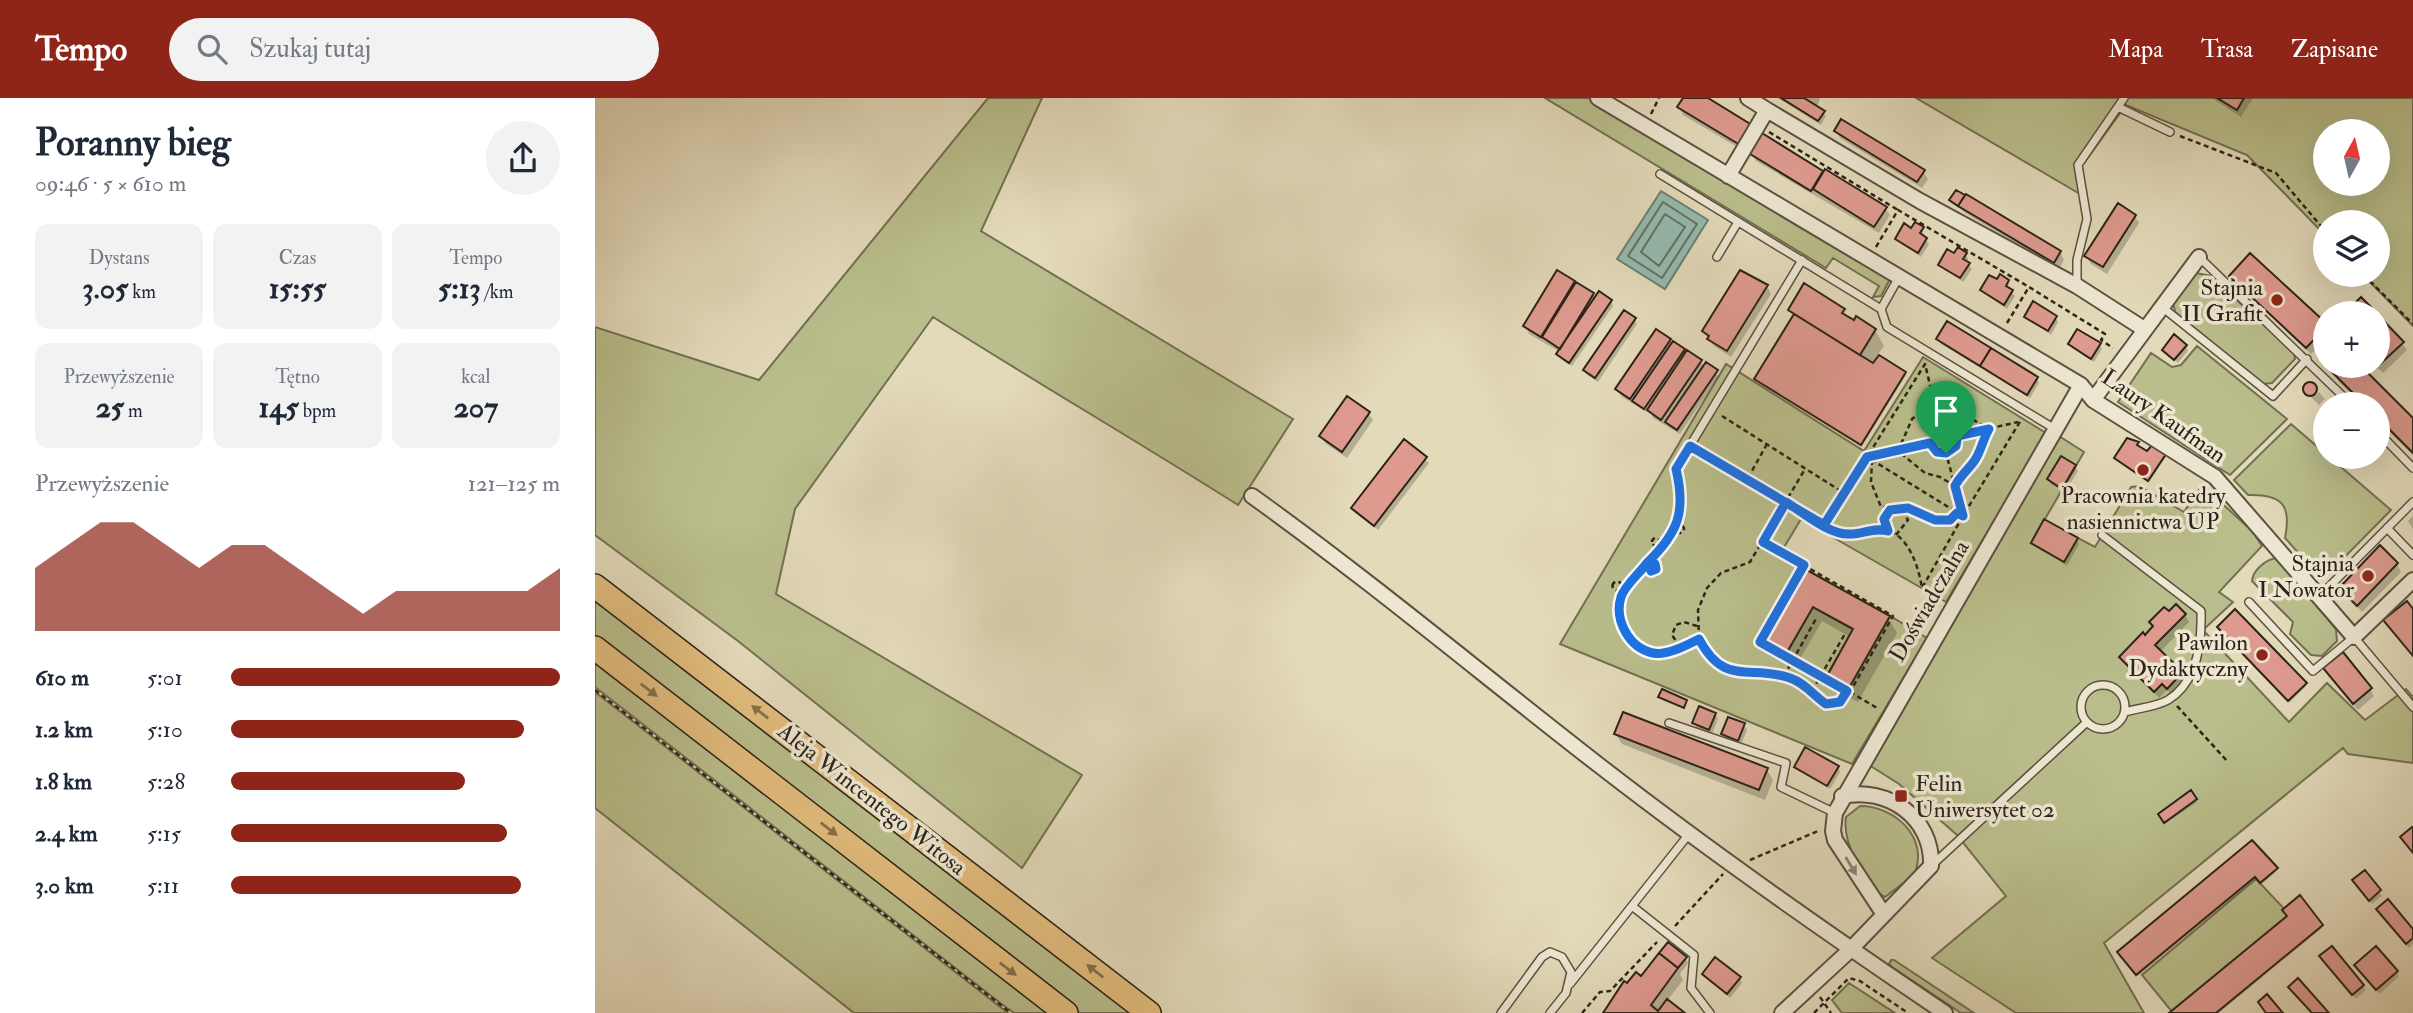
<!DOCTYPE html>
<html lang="pl">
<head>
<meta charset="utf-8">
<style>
	:root { --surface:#fff; --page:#f2f2f3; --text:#1f2937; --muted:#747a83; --accent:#8f2418 }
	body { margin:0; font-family:"IM FELL Double Pica",serif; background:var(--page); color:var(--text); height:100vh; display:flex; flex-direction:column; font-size:26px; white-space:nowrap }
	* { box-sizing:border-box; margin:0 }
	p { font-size:23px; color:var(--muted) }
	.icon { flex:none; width:38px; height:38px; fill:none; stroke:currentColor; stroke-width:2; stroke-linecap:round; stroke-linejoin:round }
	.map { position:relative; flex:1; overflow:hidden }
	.sheet { display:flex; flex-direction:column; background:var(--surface); width:595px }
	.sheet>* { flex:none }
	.needle { width:46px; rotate:8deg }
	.buttons { position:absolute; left:1718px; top:21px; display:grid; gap:14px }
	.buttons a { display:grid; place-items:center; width:77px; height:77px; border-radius:50%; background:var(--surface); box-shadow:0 7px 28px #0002; font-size:35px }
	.pin { position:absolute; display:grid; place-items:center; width:60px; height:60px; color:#fff; margin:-72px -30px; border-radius:50% 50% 50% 0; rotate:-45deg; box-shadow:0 0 7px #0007 }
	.pin .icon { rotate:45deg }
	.round { display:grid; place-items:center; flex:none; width:74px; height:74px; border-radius:37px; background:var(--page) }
	.head { display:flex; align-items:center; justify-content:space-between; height:119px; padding:0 35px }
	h1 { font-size:38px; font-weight:800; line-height:52px }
	.figures { display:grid; grid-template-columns:repeat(3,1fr); gap:10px; height:119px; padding:7px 35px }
	.figures div { display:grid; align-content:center; border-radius:14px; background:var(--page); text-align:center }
	.figures b { font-size:30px; font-weight:800 }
	.figures small { font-size:19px; font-weight:400 }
	.figures p { font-size:19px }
	.chart { height:196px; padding:14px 35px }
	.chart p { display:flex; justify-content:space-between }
	.chart svg { width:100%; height:126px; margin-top:7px; fill:var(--accent); opacity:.7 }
	ul { padding:0 35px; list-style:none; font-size:23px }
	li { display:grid; grid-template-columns:112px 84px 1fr; align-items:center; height:52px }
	li i { height:18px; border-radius:9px; background:var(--accent) }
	header { display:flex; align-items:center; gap:42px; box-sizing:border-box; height:98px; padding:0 35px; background:var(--accent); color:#fff }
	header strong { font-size:33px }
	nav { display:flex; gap:38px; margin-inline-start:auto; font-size:24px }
	.search { width:490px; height:63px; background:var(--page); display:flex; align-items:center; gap:18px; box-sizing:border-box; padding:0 24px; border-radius:38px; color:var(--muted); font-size:26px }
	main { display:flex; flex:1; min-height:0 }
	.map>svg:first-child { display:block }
	.green { fill:#b9be8c; stroke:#727052; stroke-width:2; fill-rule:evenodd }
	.water { fill:#95bbb0; stroke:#6b7e73; stroke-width:2 }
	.shadow { fill:#0003 }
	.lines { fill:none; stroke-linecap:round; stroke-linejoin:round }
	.shore { stroke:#606f64; stroke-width:2 }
	.building { fill:#de9a8f; stroke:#2c2318; stroke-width:2 }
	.service-casing { stroke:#5a5140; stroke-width:10 }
	.minor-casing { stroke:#5a5140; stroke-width:18 }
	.primary-casing { stroke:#2c2318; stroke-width:26 }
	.path { stroke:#2c2318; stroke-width:2.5; stroke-dasharray:5 3.5; stroke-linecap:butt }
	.service { stroke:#ede7d2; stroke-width:7 }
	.minor { stroke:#ede7d2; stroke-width:14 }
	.primary { stroke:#e2bd7d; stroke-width:23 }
	.oneway { fill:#87704a }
	.oneway2 { fill:#8c8575 }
	.route-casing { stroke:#fff; stroke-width:14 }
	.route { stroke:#1a73e8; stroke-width:9 }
	.poi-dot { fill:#8f2418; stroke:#ede7d2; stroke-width:2.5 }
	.labels { text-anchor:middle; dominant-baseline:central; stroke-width:7; stroke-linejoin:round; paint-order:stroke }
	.poi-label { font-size:23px; fill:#2c2318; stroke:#ede7d2; text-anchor:end }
	.street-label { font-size:23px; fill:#2c2318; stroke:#ede7d2 }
</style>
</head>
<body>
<header>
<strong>Tempo</strong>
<div class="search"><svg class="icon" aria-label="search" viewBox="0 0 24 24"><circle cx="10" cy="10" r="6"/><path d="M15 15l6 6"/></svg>Szukaj tutaj</div>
<nav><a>Mapa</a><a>Trasa</a><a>Zapisane</a></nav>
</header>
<main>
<section class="sheet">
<div class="head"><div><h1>Poranny bieg</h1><p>09:46 · 5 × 610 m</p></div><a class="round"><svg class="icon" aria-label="share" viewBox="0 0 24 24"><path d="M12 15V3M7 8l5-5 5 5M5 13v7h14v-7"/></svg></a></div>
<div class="figures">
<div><p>Dystans</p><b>3.05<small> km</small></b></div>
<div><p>Czas</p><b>15:55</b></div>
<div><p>Tempo</p><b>5:13<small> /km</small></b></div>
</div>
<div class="figures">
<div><p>Przewyższenie</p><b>25<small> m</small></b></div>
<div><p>Tętno</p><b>145<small> bpm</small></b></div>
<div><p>kcal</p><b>207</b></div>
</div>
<div class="chart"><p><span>Przewyższenie</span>121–125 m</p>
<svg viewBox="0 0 160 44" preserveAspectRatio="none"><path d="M0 44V22L10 14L20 6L30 6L40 14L50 22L60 14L70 14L80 22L90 30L100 38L110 30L120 30L130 30L140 30L150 30L160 22V44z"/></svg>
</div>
<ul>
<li><b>610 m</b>5:01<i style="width:100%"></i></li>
<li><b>1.2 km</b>5:10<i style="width:89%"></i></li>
<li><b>1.8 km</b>5:28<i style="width:71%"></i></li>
<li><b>2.4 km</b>5:15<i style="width:84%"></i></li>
<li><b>3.0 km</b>5:11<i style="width:88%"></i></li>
</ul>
</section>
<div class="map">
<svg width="1818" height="915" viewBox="0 0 1818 915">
	<rect width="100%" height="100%" fill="#e3daba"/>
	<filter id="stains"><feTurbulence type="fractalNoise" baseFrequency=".00286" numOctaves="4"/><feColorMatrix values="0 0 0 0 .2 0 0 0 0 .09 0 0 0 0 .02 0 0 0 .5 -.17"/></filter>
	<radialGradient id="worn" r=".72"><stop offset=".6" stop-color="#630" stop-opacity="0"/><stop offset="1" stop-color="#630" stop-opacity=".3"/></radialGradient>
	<path class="green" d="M393,0H447L386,133L698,321L643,407C542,343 439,283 338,219L200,411L181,496L487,677L427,770L143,543L0,437V229L164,282Z
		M950,0H993L1295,181L1286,198L1278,199L1284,188L1238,160L1231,170Z
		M1321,0H1818V228L1768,177H1783V124H1731V138L1652,57L1531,7L1487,68L1490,99ZM1731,33H1783V86H1731Z
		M1601,175L1616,178L1699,255L1700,261L1677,285L1667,286L1580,214L1578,203Z
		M1602,248L1692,321L1635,377L1523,304L1556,255L1577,269L1586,267Z
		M1328,259L1451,335L1351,504L1206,421L1185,456L1210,471L1169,544L1191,556L1218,509L1258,531L1232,577L1254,590L1295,518L1332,540L1257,666L965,546L1131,266L1269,353Z
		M1696,326L1796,412L1736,473L1715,468L1690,440C1697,406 1686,396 1653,397L1639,382Z
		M1464,338L1489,354L1436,445L1469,464L1483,440L1500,449L1536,389L1544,388L1589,414L1607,387L1657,433L1667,448L1624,494L1638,504L1608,532L1694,624L1732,585L1770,622L1811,591L1818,599V665L1753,656L1748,650L1509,845L1549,915H1421L1337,860L1411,798L1362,737L1304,686L1274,667Z
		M1682,460L1741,531L1742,543L1727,558L1716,557L1695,536L1698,524L1657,483C1658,472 1671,461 1682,460Z
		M0,498L538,915H484L0,537Z
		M0,562L458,915H419L404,904L0,589Z
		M0,594L413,915H259L0,710Z
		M1265,708C1300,708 1335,740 1319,777L1290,799C1269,788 1247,743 1251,719Z
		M1661,781L1695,817L1578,915L1547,877Z
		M1296,862H1299L1379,915H1366L1297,869L1294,866Z
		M1254,885L1300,915H1247L1237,902Z"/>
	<path class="water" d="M1066,93L1113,122L1070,191L1022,161Z"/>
	<path class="shadow" d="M1090,0H1110L1149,53L1088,17L1084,9Z
		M1183,0H1225L1222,10L1231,18L1226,27Z
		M1617,0H1658L1646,19Z
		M1241,33L1328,73L1333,81L1327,90L1245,40Z
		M1168,38L1290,110L1295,117L1284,135L1161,63L1157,56Z
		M1361,94L1465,154L1469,162L1464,171L1370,115L1357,104Z
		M1540,118L1544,125L1512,176L1496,166L1491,158Z
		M1328,130V139L1334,146L1326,159L1302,141L1317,132Z
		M1371,156L1373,161L1371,165L1377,171L1368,184L1345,167L1359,158Z
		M963,175L998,196L1001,201L1016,203L1018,208L977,268L966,261L965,254L934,236L930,228Z
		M1636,179L1731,227V241L1716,256Z
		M1413,183L1414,191L1420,198L1412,211L1387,192L1402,184Z
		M1172,188L1176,196L1136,259L1119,248L1109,233Z
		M1195,212H1248L1253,221L1259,224L1262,221L1280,232L1289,248L1282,258L1311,277L1267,348L1162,282L1199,219Z
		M1431,219H1460L1463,224L1456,237Z
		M1039,221L1042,226L1003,284L992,277L990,272Z
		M1343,241L1442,280L1444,285L1435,300L1346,246Z
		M1074,242L1124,278L1085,336L1058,320L1054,312L1052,314L1027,299L1022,291Z
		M1807,245L1812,252L1788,275L1781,268Z
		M1475,246H1504L1507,251L1499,264Z
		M1591,248L1593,253L1583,265L1569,252Z
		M1744,268H1763L1818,323V357L1783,323V306H1767L1744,284L1738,273Z
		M1713,287H1717L1721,297L1724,294L1730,301L1724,307L1710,293Z
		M773,315L778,322L752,360L730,345L726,338Z
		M1342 343a7 7 0 1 1 14 0a7 7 0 1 1-14 0Z
		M809,344L834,365L783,432L758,410Z
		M1543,345L1542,349L1553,356L1571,359L1554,384L1521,360Z
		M1480,368L1483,373L1470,394L1456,386L1454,381Z
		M1818,418V431L1813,423Z
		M1482,441L1484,446L1472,468L1438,445Z
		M1802,466L1806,474L1767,514L1746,490Z
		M1211,473L1293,520L1302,535L1263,604L1242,593L1234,578L1255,539L1227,523L1200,570L1180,559L1171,543Z
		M1574,515L1590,517L1594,524L1565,554L1591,583L1577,597L1572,592L1564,600L1526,559Z
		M1625,531L1710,586L1711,588L1695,604Z
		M1735,578L1775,591L1779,598L1763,612Z
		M1120,616L1123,621L1117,636L1102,630L1099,625Z
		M1149,627L1152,632L1146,647L1131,641L1128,636Z
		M1021,636L1172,672L1178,682L1170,702L1027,646Z
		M1201,669H1243L1245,674L1235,691Z
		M1596,694L1602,704L1571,725L1565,716Z
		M1657,745L1682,773L1667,786L1662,780L1543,878L1524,854Z
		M1769,774L1787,798L1777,806L1762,787Z
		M1705,800L1727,830L1624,915H1576L1694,818Z
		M1786,816L1818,834V846L1814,850Z
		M1090,860L1093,865L1085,876L1088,882L1072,903L1087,915H1010L1033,888Z
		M1729,863L1768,888L1771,892L1761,901Z
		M1764,872L1802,874L1804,878L1785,896Z
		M1109,876L1145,880L1147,885L1135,900Z"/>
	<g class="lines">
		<path class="shore" d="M1068,104L1102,126L1067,180L1033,158Z
			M1070,116L1090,129L1064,168L1046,154Z"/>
	</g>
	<path class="building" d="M1088,0H1113L1157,27L1145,47L1082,9Z
		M1186,0H1209L1230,13L1223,23Z
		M1622,0H1649L1642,12Z
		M1246,21L1330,72L1322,84L1239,33Z
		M1167,35L1228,73L1216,93L1155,56Z
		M1230,71L1292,109L1279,129L1218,91Z
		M1361,92L1370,97L1363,108L1354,102Z
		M1371,96L1466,153L1459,165L1363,108Z
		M1523,105L1541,117L1508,169L1489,158Z
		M1320,124L1329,129L1325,135L1332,140L1323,155L1300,141L1309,125L1316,130Z
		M1363,149L1372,155L1368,161L1375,165L1365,180L1343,167L1352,151L1359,155Z
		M1655,155L1731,225V229L1711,250L1634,178Z
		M962,172L980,183L946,239L928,228Z
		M1145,172L1173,187L1132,253L1112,241L1114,238L1107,233Z
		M1405,176L1414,182L1411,188L1418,192L1409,207L1385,192L1394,177L1402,181Z
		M981,184L999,195L965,251L947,239Z
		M1209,185L1250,211L1247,215L1259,222L1261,218L1281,231L1265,257L1193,212Z
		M1004,193L1017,202L974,265L961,256Z
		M1766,199L1782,215H1750Z
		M1438,203L1462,218L1453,233L1429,219Z
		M1029,212L1041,220L1000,280L988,272Z
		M1199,216L1278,265L1284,257L1311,274L1266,347L1159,281Z
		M1783,217L1809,244L1782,269V268Z
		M1352,223L1396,250L1385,268L1341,241Z
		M1061,231L1076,241L1035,301L1020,291Z
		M1482,231L1506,245L1496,261L1473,246Z
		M1579,236L1592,247L1579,262L1567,252Z
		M1078,243L1090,251L1049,311L1037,303Z
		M1396,250L1443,279L1432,297L1385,268Z
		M1092,252L1107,262L1066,322L1052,312Z
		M1111,264L1123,272L1082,332L1070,324Z
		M1742,268H1766L1818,320V355L1783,320V306H1769L1736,273Z
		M1708 291a7 7 0 1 1 14 0a7 7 0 1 1-14 0Z
		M752,298L775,314L747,354L724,338Z
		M1340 341a8 8 0 1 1 16 0a8 8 0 1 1-16 0Z
		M1532,340L1544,344L1542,347L1552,353L1557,347L1571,356L1553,383L1519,360Z
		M809,341L832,359L779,428L756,410Z
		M1466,358L1481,367L1467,391L1452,381Z
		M1449,421L1483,440L1469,464L1436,445Z
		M1785,447L1803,465L1762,508L1744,490Z
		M1210,471L1295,518L1254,590L1232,578L1258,531L1218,509L1191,556L1169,543Z
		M1812,503L1818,511V558L1788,522Z
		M1581,506L1591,516L1560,547L1588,574L1572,591L1567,586L1559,594L1524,559L1548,534L1550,537L1558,528L1554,524L1569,509L1574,513Z
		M1640,511L1712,585L1693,603L1622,529Z
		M1748,554L1777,590L1758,606L1728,570Z
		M1067,591L1092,602L1089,610L1063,599Z
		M1104,608L1121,615L1114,632L1097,625Z
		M1028,614L1173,670L1164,692L1019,636Z
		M1133,619L1150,625L1143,643L1126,636Z
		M1210,649L1244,668L1232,688L1199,669Z
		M1596,692L1602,701L1569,725L1563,716Z
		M1817,729L1818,731V755L1805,739Z
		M1657,742L1683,770L1665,785L1660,779L1541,877L1522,854Z
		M1770,772L1786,792L1774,803L1757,782Z
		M1705,797L1728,827L1621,915H1574L1692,818L1687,812Z
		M1793,801L1818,831V840L1811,846L1781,811Z
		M1073,844L1092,859L1083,870L1064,855Z
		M1737,848L1769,887L1757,897L1724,858Z
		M1781,848L1803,873L1781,892L1759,867Z
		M1064,855L1083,870L1056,907L1063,913L1072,901L1090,915H1008L1029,883L1032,885L1041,874L1046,878Z
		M1120,859L1146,879L1132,896L1107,876Z
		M1703,880L1734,915H1717L1693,889Z
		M1672,896L1688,915H1671L1663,904Z"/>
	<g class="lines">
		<defs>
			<path id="service" d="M1523,9L1575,34
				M1065,76L1286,211L1304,179
				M1122,159L1143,124
				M1604,159L1756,306
				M1482,187V162L1492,121L1483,67L1529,0
				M1567,209L1678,298L1712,261
				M1286,211L1292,229L1460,331
				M1783,334L1818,370
				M1081,371L1207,162
				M1792,430L1818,457
				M1507,437L1606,513C1607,544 1602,584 1573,602C1561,609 1543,610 1530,614
				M1724,499L1818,404
				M1654,504L1718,573L1759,539L1818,609
				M1486 609a22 22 0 1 1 44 0a22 22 0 1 1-44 0Z
				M1074,625L1191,665L1186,689L1240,715
				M1336,768L1492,624
				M1037,808L1099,857L1096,890L1115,915
				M975,886L1094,736
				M906,915L947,859L955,854L967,859L976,874L971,895L955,915"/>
			<path id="minor" d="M1003,0L1486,287L1240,715L1238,733L1240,742L1288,815
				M1153,0L1172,12
				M1133,78L1172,12L1325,103L1482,188L1549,231
				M1486,287L1498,302L1620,379L1759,539L1818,482
				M1498,302L1604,159
				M657,398C777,484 889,578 1005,668C1117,755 1233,836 1350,915
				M1187,915L1254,853L1336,768C1338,720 1293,688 1247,698"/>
			<path id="primary" d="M0,488L554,915
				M0,550L471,915"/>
		</defs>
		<use href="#service" class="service-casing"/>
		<use href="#minor" class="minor-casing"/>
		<use href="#primary" class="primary-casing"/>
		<path class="path" d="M1056,16L1064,0
			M1174,34L1303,112
			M1585,38L1681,75L1731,134
			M1281,149L1303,112L1434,189
			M1769,177L1818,226
			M1412,225L1434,189L1510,236L1506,242L1518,250
			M1337,295L1356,306L1370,309L1377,321L1394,331C1388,341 1386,352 1380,362C1374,371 1365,378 1360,388L1345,379L1330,375L1303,353L1317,321L1326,314Z
			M1127,318L1249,395
			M1335 342a14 14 0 1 1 28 0a14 14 0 1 1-28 0Z
			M1361,338L1423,324
			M1335,345L1272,359L1330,266L1345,329
			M1105,354L1229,427L1272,359L1368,418L1426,322
			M1277,362L1276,384L1286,409L1313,410L1340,422H1355L1362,415
			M1153,380L1172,346
			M1083,381C1101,455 1000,477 1032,538C1055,562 1078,555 1104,541L1103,512L1112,490L1126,475L1155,464L1210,371
			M1081 431a4 4 0 1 1 8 0a4 4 0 1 1-8 0Z
			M1230,428C1255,443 1261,429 1284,430C1313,433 1323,467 1327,490L1368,418L1351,355
			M1293,433L1289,421L1295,412
			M1301,437L1313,422L1305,411
			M1057 444a4 4 0 1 1 8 0a4 4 0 1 1-8 0Z
			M1169,445L1208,467
			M1054 469a4 4 0 1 1 8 0a4 4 0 1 1-8 0Z
			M1208,467L1298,518L1255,594L1165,543Z
			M1017.5 488a4.5 4.5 0 1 1 9 0a4.5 4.5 0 1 1-9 0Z
			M1105,542C1130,590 1156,566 1195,580C1212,586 1220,602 1236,608L1245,604L1252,593
			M1085,549L1077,537L1081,527L1089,524L1102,528
			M1189,578L1222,519
			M0,592L416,915
			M1217,593L1251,534
			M1255,594L1282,610
			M1582,608L1633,664
			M1155,762L1223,733
			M1080,828L1128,776
			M1225,899L1236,915
			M987,915L1005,894L1015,893L1062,844
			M1219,915L1254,880L1265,883L1313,915"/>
		<use href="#service" class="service"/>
		<use href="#minor" class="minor"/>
		<use href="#primary" class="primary"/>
	</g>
	<defs><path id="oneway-solid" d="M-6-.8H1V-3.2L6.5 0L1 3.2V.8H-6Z" transform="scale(1.75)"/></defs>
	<g class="oneway">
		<use href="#oneway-solid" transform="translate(54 592) rotate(38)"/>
		<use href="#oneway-solid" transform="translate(165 614) rotate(-142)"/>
		<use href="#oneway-solid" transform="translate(234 731) rotate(38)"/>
		<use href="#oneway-solid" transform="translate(413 871) rotate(38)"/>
		<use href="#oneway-solid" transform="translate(500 873) rotate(-142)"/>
	</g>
	<use class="oneway2" href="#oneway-solid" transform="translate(1256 768) rotate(59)"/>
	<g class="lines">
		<defs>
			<path id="route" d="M1351,355L1342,354L1335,345L1272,359L1229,427L1095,348L1081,371C1091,413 1084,434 1052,465L1060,466L1061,471L1056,473L1052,465C1044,476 1030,487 1026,499C1019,522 1034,550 1058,555C1072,558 1092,547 1104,541C1130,590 1155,566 1195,580C1210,585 1218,597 1231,606L1245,604L1252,593L1165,544L1209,467L1168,444L1191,404C1209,415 1234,437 1255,436C1269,436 1278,429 1293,433L1289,421L1295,412L1313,410L1340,422H1355L1362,415L1368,418L1360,388C1365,378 1374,371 1380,362C1386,353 1388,341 1394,331L1362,338L1361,348L1351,355"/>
		</defs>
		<use href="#route" class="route-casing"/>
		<use href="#route" class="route"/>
	</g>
	<g class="poi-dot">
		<circle cx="1682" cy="202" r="7"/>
		<circle cx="1548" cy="372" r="7"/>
		<circle cx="1773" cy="478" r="7"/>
		<circle cx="1667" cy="557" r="7"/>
		<rect x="1299" y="691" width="14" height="14" rx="3.5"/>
	</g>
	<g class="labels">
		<g class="poi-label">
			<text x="1668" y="189">Stajnia<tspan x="1668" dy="26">II Grafit</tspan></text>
			<text x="1548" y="397" text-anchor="middle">Pracownia katedry<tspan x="1548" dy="26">nasiennictwa UP</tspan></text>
			<text x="1759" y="465">Stajnia<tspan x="1759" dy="26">I Nowator</tspan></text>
			<text x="1653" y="544">Pawilon<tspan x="1653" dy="26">Dydaktyczny</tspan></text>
			<text x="1320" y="685" text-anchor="start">Felin<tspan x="1320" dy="26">Uniwersytet 02</tspan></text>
		</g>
		<g class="street-label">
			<text transform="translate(1569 318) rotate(35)">Laury Kaufman</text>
			<text transform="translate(1334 503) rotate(-60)">Doświadczalna</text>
			<text transform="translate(277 701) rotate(38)">Aleja Wincentego Witosa</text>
		</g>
	</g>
	<rect width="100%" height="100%" filter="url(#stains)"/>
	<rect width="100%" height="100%" fill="url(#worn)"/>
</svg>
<div class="buttons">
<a><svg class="needle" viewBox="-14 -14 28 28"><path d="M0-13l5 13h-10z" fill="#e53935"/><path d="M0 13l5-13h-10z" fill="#747a83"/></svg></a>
<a><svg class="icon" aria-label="layers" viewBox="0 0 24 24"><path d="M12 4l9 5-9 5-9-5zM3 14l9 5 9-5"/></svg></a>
<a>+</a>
<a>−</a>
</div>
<div class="pin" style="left:1351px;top:355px;background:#1e9e55"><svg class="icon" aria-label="arrive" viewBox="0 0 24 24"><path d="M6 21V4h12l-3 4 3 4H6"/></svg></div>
</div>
</main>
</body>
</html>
